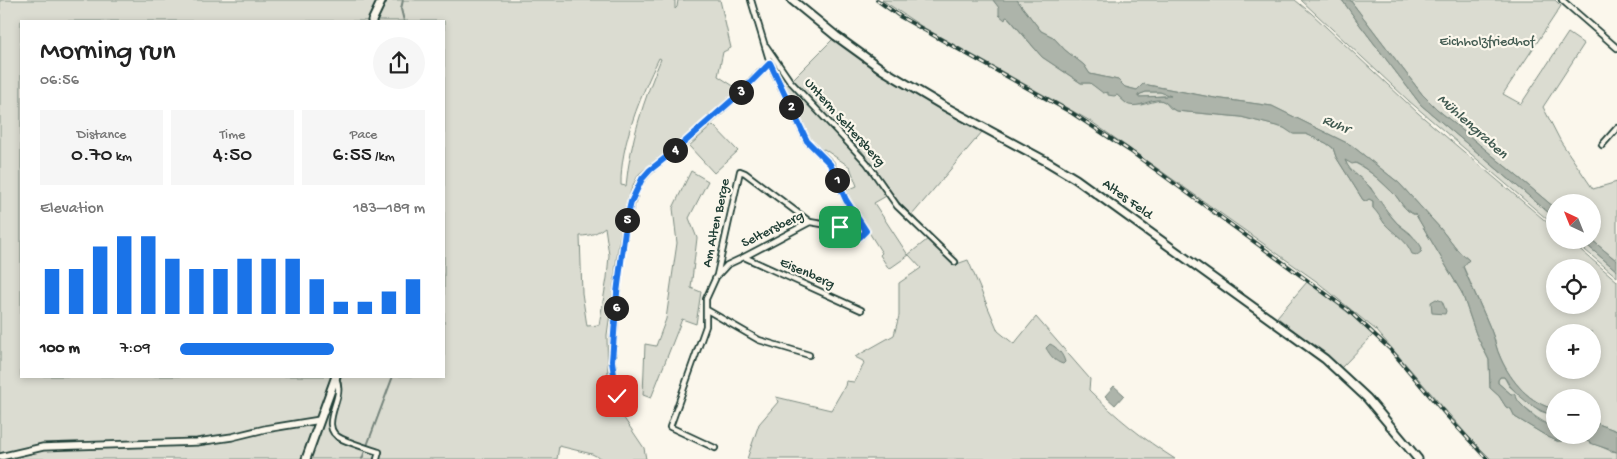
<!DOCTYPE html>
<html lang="en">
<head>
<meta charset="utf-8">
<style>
	:root { --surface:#fff; --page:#f6f6f6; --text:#222; --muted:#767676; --accent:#1a73e8 }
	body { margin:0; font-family:"Gochi Hand",sans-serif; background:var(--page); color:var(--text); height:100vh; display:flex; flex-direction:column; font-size:19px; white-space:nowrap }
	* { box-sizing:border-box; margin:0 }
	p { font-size:16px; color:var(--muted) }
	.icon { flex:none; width:28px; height:28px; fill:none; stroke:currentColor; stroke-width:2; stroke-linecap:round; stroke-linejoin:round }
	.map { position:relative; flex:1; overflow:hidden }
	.side { position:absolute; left:20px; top:20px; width:425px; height:358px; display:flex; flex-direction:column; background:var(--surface); border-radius:0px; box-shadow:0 2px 8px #0003 }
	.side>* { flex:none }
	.needle { width:32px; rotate:317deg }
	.fabs { position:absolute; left:1546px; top:194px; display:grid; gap:10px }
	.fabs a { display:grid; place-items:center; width:55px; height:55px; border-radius:50%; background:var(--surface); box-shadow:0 2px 8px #0003; font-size:25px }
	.pin { position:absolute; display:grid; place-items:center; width:42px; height:42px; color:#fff; margin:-21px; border-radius:10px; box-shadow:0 2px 8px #0006 }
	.km { position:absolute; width:25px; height:25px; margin:-12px; border-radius:50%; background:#222; color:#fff; font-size:14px; line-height:25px; text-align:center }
	.round { display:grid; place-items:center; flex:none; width:52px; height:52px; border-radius:26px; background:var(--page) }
	.overview { display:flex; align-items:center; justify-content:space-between; height:85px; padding:0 20px }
	h1 { font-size:28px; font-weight:600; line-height:38px }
	.figures { display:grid; grid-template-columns:repeat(3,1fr); gap:8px; height:85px; padding:5px 20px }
	.figures div { display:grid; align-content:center; border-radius:0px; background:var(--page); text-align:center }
	.figures b { font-size:21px; font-weight:600 }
	.figures small { font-size:14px; font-weight:400 }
	.figures p { font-size:14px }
	.chart { height:140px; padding:10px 20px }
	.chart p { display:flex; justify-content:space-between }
	.chart svg { width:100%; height:90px; margin-top:5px; stroke:var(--accent); stroke-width:6 }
	ul { padding:0 20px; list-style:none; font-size:16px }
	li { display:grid; grid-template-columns:80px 60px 1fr; align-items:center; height:38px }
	li i { height:12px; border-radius:6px; background:var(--accent) }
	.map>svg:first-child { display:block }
	.green { fill:#dbdcd1; stroke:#7d8c82; fill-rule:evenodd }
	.water { fill:#adb4aa; stroke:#74847b; fill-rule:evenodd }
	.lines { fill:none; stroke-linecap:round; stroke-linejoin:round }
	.stream { stroke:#74847b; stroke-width:2 }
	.minor-casing { stroke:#1f3d34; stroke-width:8 }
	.tertiary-casing { stroke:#1f3d34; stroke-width:9 }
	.secondary-casing { stroke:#1f3d34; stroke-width:11 }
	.minor { stroke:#fbf7ec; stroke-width:4.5 }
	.tertiary { stroke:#fbf7ec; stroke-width:5.5 }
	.secondary { stroke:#fbf7ec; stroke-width:7 }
	.rail-casing { stroke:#1f3d34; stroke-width:4 }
	.rail { stroke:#fbf7ec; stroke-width:2; stroke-dasharray:5.5; stroke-linecap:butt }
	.route-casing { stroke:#fff; stroke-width:10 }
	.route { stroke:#1a73e8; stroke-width:6 }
	.labels { text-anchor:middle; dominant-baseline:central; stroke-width:4.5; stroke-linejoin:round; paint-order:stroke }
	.park-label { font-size:14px; fill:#455d53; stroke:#fbf7ec }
	.street-label { font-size:14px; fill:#1f3d34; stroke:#fbf7ec }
	.water-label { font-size:15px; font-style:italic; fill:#425b52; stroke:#fbf7ec }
</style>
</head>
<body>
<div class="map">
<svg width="1617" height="459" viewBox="0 0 1617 459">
	<rect width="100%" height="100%" fill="#fbf7ec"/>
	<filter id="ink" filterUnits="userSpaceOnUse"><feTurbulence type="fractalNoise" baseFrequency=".02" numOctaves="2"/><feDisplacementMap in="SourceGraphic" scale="10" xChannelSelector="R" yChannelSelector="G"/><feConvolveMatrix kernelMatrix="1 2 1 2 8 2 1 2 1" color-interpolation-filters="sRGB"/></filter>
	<g filter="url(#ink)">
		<path class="green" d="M0,0H675V9L677,7L678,0H720L731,48L723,52L718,76L738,89L706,119L639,174L632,187L624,214L607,335L608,378L611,399L644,448L646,459H602L592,454L559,446L557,459H0ZM21,21H444V376H21ZM659,58L661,59C644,99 630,142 626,186L621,185C620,144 641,95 659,58ZM605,227L609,255L607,278L599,325L587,326L582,293L580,236C590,236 597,233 605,227Z
			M882,0H993L1042,57L1081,83H1090L1103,92L1117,95L1127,104L1141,105L1160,100L1165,102L1170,108L1176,111L1241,117L1285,128L1294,134H1306L1326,143L1333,148L1336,157L1363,200L1366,201L1369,199L1373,201V208L1381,216L1384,223L1410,246V250L1421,252L1422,249L1410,233L1397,223L1376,198L1371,188L1358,176L1349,170L1345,159C1365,165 1381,181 1396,196C1402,204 1406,212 1416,215L1462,293L1476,334L1489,360L1490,388L1499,396L1506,407L1511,409L1515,417L1548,437L1557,441H1562L1566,435H1574L1611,451L1617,452V459H1491L1468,436L1376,330L1316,281L1092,122L921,26Z
			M1017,0H1295L1311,13L1418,113L1555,229V240H1569L1617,281V431L1593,422L1592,398H1555V409C1530,404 1511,381 1501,359C1496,349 1495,339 1491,330C1482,308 1472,287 1463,266L1469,260L1457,250L1440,228L1399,183L1351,145L1272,106L1215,98L1143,84L1137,90L1125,87L1118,80L1090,74L1084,65L1065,50L1053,37L1041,31ZM1555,268H1592V305H1555ZM1555,332H1592V370H1555Z
			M1301,0H1342L1360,25L1421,105L1555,218V226L1409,101Z
			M1350,0H1555L1561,6L1503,94L1521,104L1568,33L1584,44L1543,107L1561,142L1593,189L1617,182V261L1592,240V202H1555V208L1437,109L1422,94Z
			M836,36L922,98L982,132L912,215L899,202L862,151L832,123L811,98L791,81Z
			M771,60L774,61L782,76L862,159L888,195L874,203L908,255L928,239L954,265L968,260L998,331L1014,344L1036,317L1090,379L1089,390C1117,418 1142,438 1175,459H747L759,424L778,402L776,397L831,410L845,386L846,381L854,382L864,364L863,361L855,357L894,335L899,316V283L921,268L909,255L889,269L880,255L882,253L870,234L867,226L852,207L845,191L857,186L850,167L824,149L820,151L810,141Z
			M1146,92H1160L1173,96C1161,95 1150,98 1138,97V95Z
			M713,125L738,151L714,173L689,146Z
			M691,171L708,181L689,218L697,238L691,288L701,292L696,324L682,319L651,398L643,395L645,344L656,346L666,319L677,243L673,208Z
			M1573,240H1581L1617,271V277Z
			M1307,282L1350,314L1373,335L1341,368L1277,317Z
			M1500,377H1504L1509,386L1540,411L1555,416V426L1552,427L1536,417L1521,405L1514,395L1511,394L1498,383V380Z"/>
		<path class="water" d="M993,0H1017L1041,31L1053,37L1065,50L1084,65L1090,74L1118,80L1125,87L1137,90L1143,84L1215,98L1272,106L1351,145L1399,183L1440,228L1457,250L1469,260L1463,267C1472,288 1482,308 1491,330C1495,339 1496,349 1501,359C1511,381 1530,404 1555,409V416C1538,411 1523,401 1511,387C1508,384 1507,380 1504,377H1500L1498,380V383L1511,394H1514C1518,398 1517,401 1521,404C1529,413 1543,426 1555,426V435H1566L1562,441H1557L1548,437L1515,417L1511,409L1506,407L1499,396L1490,388L1489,360L1476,334L1462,293L1416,215C1406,212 1402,204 1396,196C1384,184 1371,171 1356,163L1352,164L1345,160C1350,174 1363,177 1371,189C1380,200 1387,213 1398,224C1407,232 1416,237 1422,248L1421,252L1417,255L1412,254C1406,239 1395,235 1385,224C1381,219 1378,213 1373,208V201L1369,199L1366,201L1363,200L1336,157L1333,148L1326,143L1306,134H1293L1284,128L1241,117L1176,111C1170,108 1166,101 1160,100C1149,99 1140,108 1129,105C1125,103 1121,98 1117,95L1114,96L1108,95V92L1103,93L1090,83H1081L1042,57L1009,18L1006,17L1005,20L999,15V8ZM1146,92H1160L1171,96L1138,97V95Z
			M1342,0H1350L1422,94L1437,109L1555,208V218L1421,105L1360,25Z
			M1581,240H1592L1617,261V271Z
			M1436,299L1442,301L1446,311L1445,314L1432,313L1431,302Z
			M1050,344C1057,347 1063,354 1065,362L1063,364C1055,362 1050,355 1046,348Z
			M1114,386L1124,395L1115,405L1105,396Z
			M1593,422L1617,431V452L1593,444L1574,435H1592Z"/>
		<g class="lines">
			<path class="stream" d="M403,0L401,9L404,21
				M362,459L393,376"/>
			<defs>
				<path id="minor" d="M1562,0L1617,48
					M766,46L790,81L867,163L897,206L955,262
					M1602,145L1617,128
					M744,257L861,310
					M717,275L740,171L745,173L810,222
					M707,310L759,340L809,355
					M336,378C338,383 339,387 338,393C336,408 321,430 342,439C353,444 367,448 379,452L377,459
					M625,410C617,395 612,378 612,360C612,347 614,334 615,322C617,285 622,207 643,178C653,165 668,156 681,146C711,120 741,92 770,63
					M715,448L670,427L706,326V299L716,277L727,265L744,257L810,222L840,227L860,237L866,231L846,200L831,164L807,141L770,63L751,0"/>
				<path id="tertiary" d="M0,457L43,447L197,442L232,437L265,429L320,420"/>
				<path id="secondary" d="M792,0L836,36L883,70L940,104L1046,161L1076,179L1325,359L1367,398L1418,459
					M372,21L382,0
					M306,459L336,376"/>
			</defs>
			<use href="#minor" class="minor-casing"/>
			<use href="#tertiary" class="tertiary-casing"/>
			<use href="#secondary" class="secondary-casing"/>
			<use href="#minor" class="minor"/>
			<use href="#tertiary" class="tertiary"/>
			<use href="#secondary" class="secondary"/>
			<defs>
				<path id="rail" d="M877,0L901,17L1072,113L1130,151L1348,310L1390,349L1447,416L1487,459"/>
			</defs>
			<use href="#rail" class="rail-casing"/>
			<use href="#rail" class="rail"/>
		</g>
	</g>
	<g class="lines" filter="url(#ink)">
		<defs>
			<path id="route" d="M617,396L612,361L617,293L626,223L631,202L642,179L650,170L679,147L738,95L770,63L807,141L830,164L846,200L866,231L860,237L840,227"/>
		</defs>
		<use href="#route" class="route-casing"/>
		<use href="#route" class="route"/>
	</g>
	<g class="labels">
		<g class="park-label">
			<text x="1487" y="42">Eichholzfriedhof</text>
		</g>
		<g class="street-label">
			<text transform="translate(844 123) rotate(48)">Unterm Seltersberg</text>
			<text transform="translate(1127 200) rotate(36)">Altes Feld</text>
			<text transform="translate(717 223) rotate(-78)">Am Alten Berge</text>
			<text transform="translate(773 230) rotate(-26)">Seltersberg</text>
			<text transform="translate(807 274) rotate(24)">Eisenberg</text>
		</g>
		<g class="water-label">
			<text transform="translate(1336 125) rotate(22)">Ruhr</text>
			<text transform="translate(1472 127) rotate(42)">Mühlengraben</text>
		</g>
	</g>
</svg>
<div class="fabs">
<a><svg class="needle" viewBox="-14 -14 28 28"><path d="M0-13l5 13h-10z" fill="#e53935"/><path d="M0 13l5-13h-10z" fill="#767676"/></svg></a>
<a><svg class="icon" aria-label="locate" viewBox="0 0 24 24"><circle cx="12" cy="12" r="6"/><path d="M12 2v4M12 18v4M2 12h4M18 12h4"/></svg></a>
<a>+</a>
<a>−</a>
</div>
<div class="pin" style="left:840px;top:227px;background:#1e9e55"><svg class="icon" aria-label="arrive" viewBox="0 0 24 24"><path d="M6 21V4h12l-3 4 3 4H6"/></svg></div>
<div class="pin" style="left:617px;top:396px;background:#d93025"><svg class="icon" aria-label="check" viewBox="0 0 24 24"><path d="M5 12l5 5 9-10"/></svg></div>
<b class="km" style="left:837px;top:180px">1</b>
<b class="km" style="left:791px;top:107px">2</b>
<b class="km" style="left:741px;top:92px">3</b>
<b class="km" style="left:675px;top:150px">4</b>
<b class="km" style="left:627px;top:220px">5</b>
<b class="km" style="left:616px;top:308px">6</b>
<section class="side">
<div class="overview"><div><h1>Morning run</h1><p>06:56</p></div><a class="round"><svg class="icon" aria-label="share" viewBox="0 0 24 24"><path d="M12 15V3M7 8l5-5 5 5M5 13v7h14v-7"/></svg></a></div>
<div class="figures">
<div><p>Distance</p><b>0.70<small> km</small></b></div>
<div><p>Time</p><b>4:50</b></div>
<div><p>Pace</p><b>6:55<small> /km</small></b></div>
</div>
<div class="chart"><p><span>Elevation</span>183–189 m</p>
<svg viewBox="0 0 160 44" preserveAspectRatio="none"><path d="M5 44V22M15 44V22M25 44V11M35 44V6M45 44V6M55 44V17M65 44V22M75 44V22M85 44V17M95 44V17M105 44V17M115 44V27M125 44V38M135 44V38M145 44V33M155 44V27"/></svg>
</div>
<ul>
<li><b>100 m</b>7:09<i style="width:63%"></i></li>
</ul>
</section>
</div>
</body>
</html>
